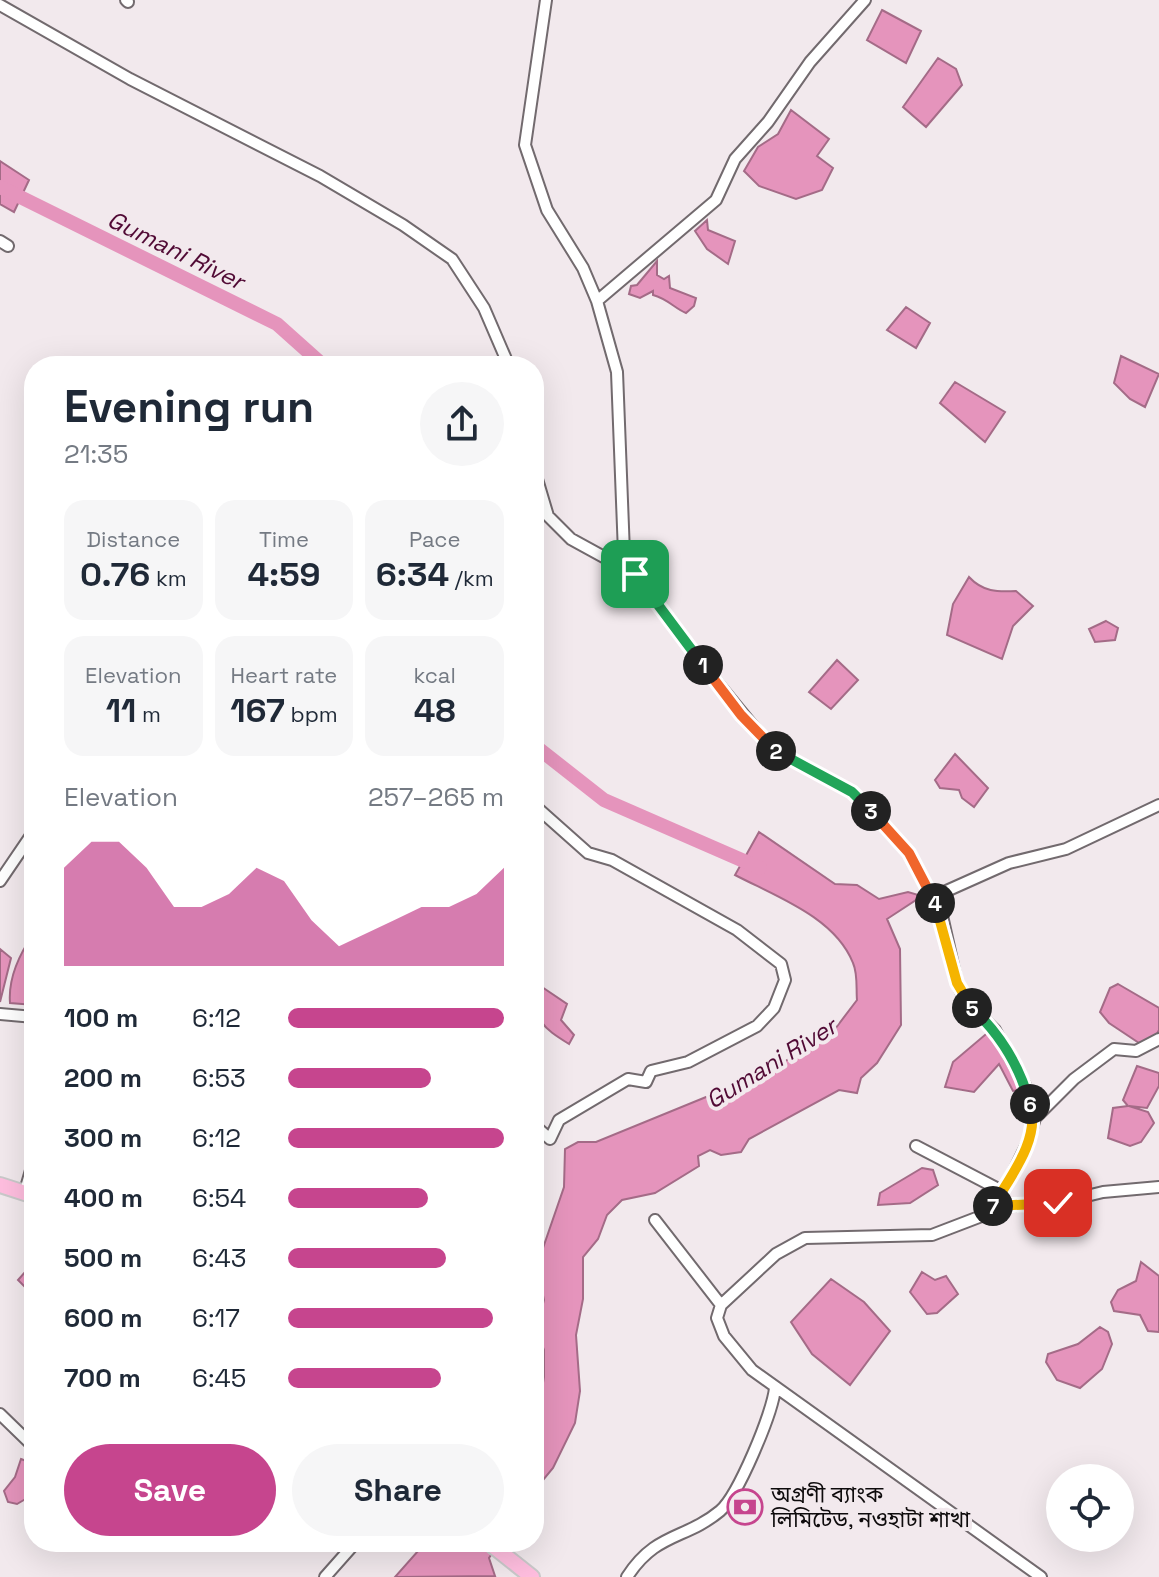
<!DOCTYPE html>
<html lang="en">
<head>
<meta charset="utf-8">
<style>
	:root { --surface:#fff; --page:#f6f6f7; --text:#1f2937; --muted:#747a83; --accent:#c6458e }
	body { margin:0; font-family:"Space Grotesk","Noto Sans Bengali",sans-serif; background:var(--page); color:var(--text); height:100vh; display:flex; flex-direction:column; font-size:30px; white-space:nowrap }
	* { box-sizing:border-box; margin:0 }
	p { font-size:26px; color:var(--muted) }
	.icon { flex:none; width:44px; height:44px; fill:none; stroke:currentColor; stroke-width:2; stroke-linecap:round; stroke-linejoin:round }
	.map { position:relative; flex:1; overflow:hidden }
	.sheet { position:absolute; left:24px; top:356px; width:520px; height:1196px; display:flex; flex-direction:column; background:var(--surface); border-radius:32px; box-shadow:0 8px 32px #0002 }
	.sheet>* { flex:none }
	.fabs { position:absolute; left:1046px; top:1464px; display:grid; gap:16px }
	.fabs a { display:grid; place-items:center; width:88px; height:88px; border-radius:50%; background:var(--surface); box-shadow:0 8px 32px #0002; font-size:40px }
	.pin { position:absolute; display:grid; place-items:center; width:68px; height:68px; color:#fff; margin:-34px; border-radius:16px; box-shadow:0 4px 12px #0006 }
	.km { position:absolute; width:40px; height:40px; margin:-20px; border-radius:50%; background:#222; color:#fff; font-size:22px; line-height:40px; text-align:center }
	.round { display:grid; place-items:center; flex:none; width:84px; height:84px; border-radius:42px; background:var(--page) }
	.headline { display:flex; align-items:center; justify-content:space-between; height:136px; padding:0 40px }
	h1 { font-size:44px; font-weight:600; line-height:60px }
	.figures { display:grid; grid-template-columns:repeat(3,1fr); gap:12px; height:136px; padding:8px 40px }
	.figures div { display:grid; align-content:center; border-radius:20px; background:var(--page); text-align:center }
	.figures b { font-size:34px; font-weight:600 }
	.figures small { font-size:22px; font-weight:400 }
	.figures p { font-size:22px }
	.chart { height:224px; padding:16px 40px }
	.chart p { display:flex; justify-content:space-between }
	.chart svg { width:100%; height:144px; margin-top:8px; fill:var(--accent); opacity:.7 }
	.primary-button { display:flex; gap:16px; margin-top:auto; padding:16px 40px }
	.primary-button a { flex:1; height:92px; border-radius:48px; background:var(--accent); color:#fff; font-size:32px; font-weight:600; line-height:92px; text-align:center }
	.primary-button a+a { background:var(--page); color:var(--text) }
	ul { padding:0 40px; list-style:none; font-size:26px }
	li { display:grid; grid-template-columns:128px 96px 1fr; align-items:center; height:60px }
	li i { height:20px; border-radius:10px; background:var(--accent) }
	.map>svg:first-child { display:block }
	.water { fill:#e594bc; stroke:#a46b87; stroke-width:2 }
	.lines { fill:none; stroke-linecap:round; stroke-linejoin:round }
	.river { stroke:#e594bc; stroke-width:14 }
	.minor-casing { stroke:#726a6e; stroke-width:14 }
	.major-casing { stroke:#cac9ca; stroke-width:18 }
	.minor { stroke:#fff; stroke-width:10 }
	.major { stroke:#ffbedf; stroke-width:14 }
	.split-1-casing { stroke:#fff; stroke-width:16 }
	.split-2-casing { stroke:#fff; stroke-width:16 }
	.split-3-casing { stroke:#fff; stroke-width:16 }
	.split-4-casing { stroke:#fff; stroke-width:16 }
	.split-5-casing { stroke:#fff; stroke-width:16 }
	.split-6-casing { stroke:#fff; stroke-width:16 }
	.split-7-casing { stroke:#fff; stroke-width:16 }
	.split-8-casing { stroke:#fff; stroke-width:16 }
	.split-1 { stroke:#22a559; stroke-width:10 }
	.split-2 { stroke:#f0652b; stroke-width:10 }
	.split-3 { stroke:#22a559; stroke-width:10 }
	.split-4 { stroke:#f0652b; stroke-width:10 }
	.split-5 { stroke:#f5b400; stroke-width:10 }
	.split-6 { stroke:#22a559; stroke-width:10 }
	.split-7 { stroke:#f5b400; stroke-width:10 }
	.split-8 { stroke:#f5b400; stroke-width:10 }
	.labels { text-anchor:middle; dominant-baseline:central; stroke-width:8; stroke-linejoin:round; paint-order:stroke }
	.poi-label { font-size:22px; fill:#0e0b0c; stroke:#f2e9ed; text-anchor:start }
	.water-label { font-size:24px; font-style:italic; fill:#510a35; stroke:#f2e9ed }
</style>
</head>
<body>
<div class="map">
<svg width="1159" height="1577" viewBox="0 0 1159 1577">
	<rect width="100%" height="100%" fill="#f2e9ed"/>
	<path class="water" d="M882,10L921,31L906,63L867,40Z
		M938,58L956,69L962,85L926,127L903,107Z
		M791,110L829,139L817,156L833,168L822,190L796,199L759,186L744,171L758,147L778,134Z
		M0,161L29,180L14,212L0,204Z
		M707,220L708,230L735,241L728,264L707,249L695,231Z
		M657,261V275L664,279L669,276L670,288L696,298L694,306L686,313C674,308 668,299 653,295V291L640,298L629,294L631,286L637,285Z
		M906,307L930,323L916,348L887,330Z
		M1121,356L1159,374L1145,407L1130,399L1114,383Z
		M955,382L1005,412L985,442L940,403Z
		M969,577C983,592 997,592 1016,591L1033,606L1013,626L1002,659L947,635L953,604Z
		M1106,621L1118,628L1115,640L1095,642L1089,629Z
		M837,660L858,680L831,709L809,692Z
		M955,754L988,788L974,807L962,798L959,790L940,788L935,780Z
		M759,832L835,884L857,885L879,899L908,892L922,896L887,919L900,949L901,1025L877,1063L861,1078L857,1093L839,1090L749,1139L741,1152L721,1155L710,1150L698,1156L699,1166L655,1193L622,1200L607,1215L598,1239L583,1257V1299L576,1335L580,1391L575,1423L553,1468L534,1491V1411L540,1401L544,1377V1350L536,1329L544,1300L539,1277L543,1248L564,1187L565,1149L578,1142H596L755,1077L795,1056L835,1029L857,1000C856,989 858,974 853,963C835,917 775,896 735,875Z
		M34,933V1005L10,1003C8,977 20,953 34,933Z
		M0,949L11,958L0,1002Z
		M1118,984L1159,1008V1030L1152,1043L1142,1045L1109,1023L1100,1012L1110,988Z
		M539,985L567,1004L561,1020L574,1035L569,1044C542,1027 534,1021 534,987Z
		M992,1029L1020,1090L1013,1091L999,1064L974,1092L945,1087L953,1062Z
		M1137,1066L1159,1073V1086L1147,1108L1129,1106L1148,1112L1154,1123L1141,1142L1130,1146L1108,1138L1113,1108L1128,1106L1123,1100Z
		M922,1168L933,1170L938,1185L910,1203L878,1205L880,1193Z
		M34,1262V1296L18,1280Z
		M1141,1262L1159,1276V1332L1148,1331L1140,1315L1114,1311L1111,1302L1118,1290L1136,1281Z
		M922,1272L935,1280L946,1276L958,1294L937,1313L927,1314L910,1292Z
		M831,1279L864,1302L890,1331L850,1385L812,1354L791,1322Z
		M1100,1327L1108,1332L1112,1344L1102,1369L1080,1388L1057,1380L1046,1362L1048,1354L1078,1344Z
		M21,1459L34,1464V1494L17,1504L8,1502L4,1491L15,1477Z
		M426,1542H500L489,1558L495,1576L395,1577Z"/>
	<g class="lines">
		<path class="river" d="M0,187L277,324L324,366
			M534,745L604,800L760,868"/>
		<defs>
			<path id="minor" d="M126,0L128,2
				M546,0L525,145L547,210L583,268L597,301L617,372L624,553L635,574L706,669L771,748L852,792L909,853L943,920L957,983L966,1002L995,1030L1025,1085L1035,1118L1028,1142L1011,1177L992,1207L979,1217L932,1235L805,1238L776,1254L721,1305L717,1318L724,1336L752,1370L1041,1577
				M0,5L130,79L320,176L403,225L452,259L484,308L509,366
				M0,241L8,246
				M597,301L716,200L735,159L768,122L810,62L865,0
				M534,469L548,516L571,539L633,573
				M534,805L588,853L612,860L737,930L781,964L785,980L774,1008L757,1026L688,1062L651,1071L646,1082L628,1079L559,1120L550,1139L534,1125
				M0,881L34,831
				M933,897L1009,863L1066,849L1159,805
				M0,1014L34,1017
				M1035,1118L1074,1079L1114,1049L1136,1051L1159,1039
				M916,1146L1002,1191
				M25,1191L34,1160
				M992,1207L1058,1203L1103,1192L1159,1187
				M655,1220L721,1305
				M0,1414L34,1447
				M325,1577L356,1542
				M627,1577C656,1532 685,1540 720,1511C738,1496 773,1412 775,1388"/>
			<path id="major" d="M0,1185L34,1196
				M488,1542L532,1577"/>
		</defs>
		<use href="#minor" class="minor-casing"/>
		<use href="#major" class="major-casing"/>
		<use href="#minor" class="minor"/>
		<use href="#major" class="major"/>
	</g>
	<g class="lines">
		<defs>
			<path id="split-1" d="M635,574L703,665"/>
			<path id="split-2" d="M703,665L741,715L776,751"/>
			<path id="split-3" d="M776,751L852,792L871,811"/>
			<path id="split-4" d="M871,811L909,853L935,903"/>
			<path id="split-5" d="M935,903L957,983L972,1008"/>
			<path id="split-6" d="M972,1008C1000,1034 1020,1067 1030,1104"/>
			<path id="split-7" d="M993,1206C1010,1177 1041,1139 1030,1104"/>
			<path id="split-8" d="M993,1206L1058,1203"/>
		</defs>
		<use href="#split-1" class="split-1-casing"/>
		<use href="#split-2" class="split-2-casing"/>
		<use href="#split-3" class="split-3-casing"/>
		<use href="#split-4" class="split-4-casing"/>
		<use href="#split-5" class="split-5-casing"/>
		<use href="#split-6" class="split-6-casing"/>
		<use href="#split-7" class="split-7-casing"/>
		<use href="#split-8" class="split-8-casing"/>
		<use href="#split-1" class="split-1"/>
		<use href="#split-2" class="split-2"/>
		<use href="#split-3" class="split-3"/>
		<use href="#split-4" class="split-4"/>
		<use href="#split-5" class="split-5"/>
		<use href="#split-6" class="split-6"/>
		<use href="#split-7" class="split-7"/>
		<use href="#split-8" class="split-8"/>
	</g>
	<defs>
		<symbol id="bank-ring" viewBox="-11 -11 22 22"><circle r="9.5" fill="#f2e9ed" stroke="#c6458e" stroke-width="1.5"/><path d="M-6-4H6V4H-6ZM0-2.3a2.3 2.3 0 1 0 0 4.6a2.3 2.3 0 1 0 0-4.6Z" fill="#c6458e"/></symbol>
	</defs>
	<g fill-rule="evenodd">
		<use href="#bank-ring" x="725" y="1487" width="40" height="40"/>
	</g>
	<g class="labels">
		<g class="poi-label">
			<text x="771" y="1494">অগ্রণী ব্যাংক<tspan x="771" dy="25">লিমিটেড, নওহাটা শাখা</tspan></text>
		</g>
		<g class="water-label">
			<text transform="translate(176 250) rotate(26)">Gumani River</text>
			<text transform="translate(771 1063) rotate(-32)">Gumani River</text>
		</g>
	</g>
</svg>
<div class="fabs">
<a><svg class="icon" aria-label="locate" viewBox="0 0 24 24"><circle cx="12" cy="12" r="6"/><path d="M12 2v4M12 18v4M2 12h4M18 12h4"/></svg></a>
</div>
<div class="pin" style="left:635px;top:574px;background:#1e9e55"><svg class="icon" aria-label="arrive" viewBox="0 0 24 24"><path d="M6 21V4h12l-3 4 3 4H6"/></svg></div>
<div class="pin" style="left:1058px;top:1203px;background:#d93025"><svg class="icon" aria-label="check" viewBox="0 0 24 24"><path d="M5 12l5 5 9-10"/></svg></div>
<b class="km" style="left:703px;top:665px">1</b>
<b class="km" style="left:776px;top:751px">2</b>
<b class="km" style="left:871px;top:811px">3</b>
<b class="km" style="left:935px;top:903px">4</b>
<b class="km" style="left:972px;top:1008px">5</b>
<b class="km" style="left:1030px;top:1104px">6</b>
<b class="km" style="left:993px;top:1206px">7</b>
<section class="sheet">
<div class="headline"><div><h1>Evening run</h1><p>21:35</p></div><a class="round"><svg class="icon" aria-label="share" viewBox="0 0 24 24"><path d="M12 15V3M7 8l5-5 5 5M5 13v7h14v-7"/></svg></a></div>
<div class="figures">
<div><p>Distance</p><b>0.76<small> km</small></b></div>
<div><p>Time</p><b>4:59</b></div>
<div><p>Pace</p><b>6:34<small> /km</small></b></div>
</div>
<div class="figures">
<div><p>Elevation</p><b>11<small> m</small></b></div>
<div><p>Heart rate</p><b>167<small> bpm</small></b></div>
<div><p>kcal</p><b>48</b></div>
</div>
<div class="chart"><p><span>Elevation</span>257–265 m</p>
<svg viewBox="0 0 160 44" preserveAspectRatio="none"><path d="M0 44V14L10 6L20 6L30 14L40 26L50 26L60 22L70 14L80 18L90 30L100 38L110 34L120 30L130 26L140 26L150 22L160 14V44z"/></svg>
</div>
<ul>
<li><b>100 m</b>6:12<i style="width:100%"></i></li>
<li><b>200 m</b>6:53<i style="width:66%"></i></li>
<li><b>300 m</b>6:12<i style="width:100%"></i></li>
<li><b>400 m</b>6:54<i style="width:65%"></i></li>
<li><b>500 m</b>6:43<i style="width:73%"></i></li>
<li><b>600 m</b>6:17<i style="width:95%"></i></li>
<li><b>700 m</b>6:45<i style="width:71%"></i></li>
</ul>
<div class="primary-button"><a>Save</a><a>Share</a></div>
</section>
</div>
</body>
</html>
